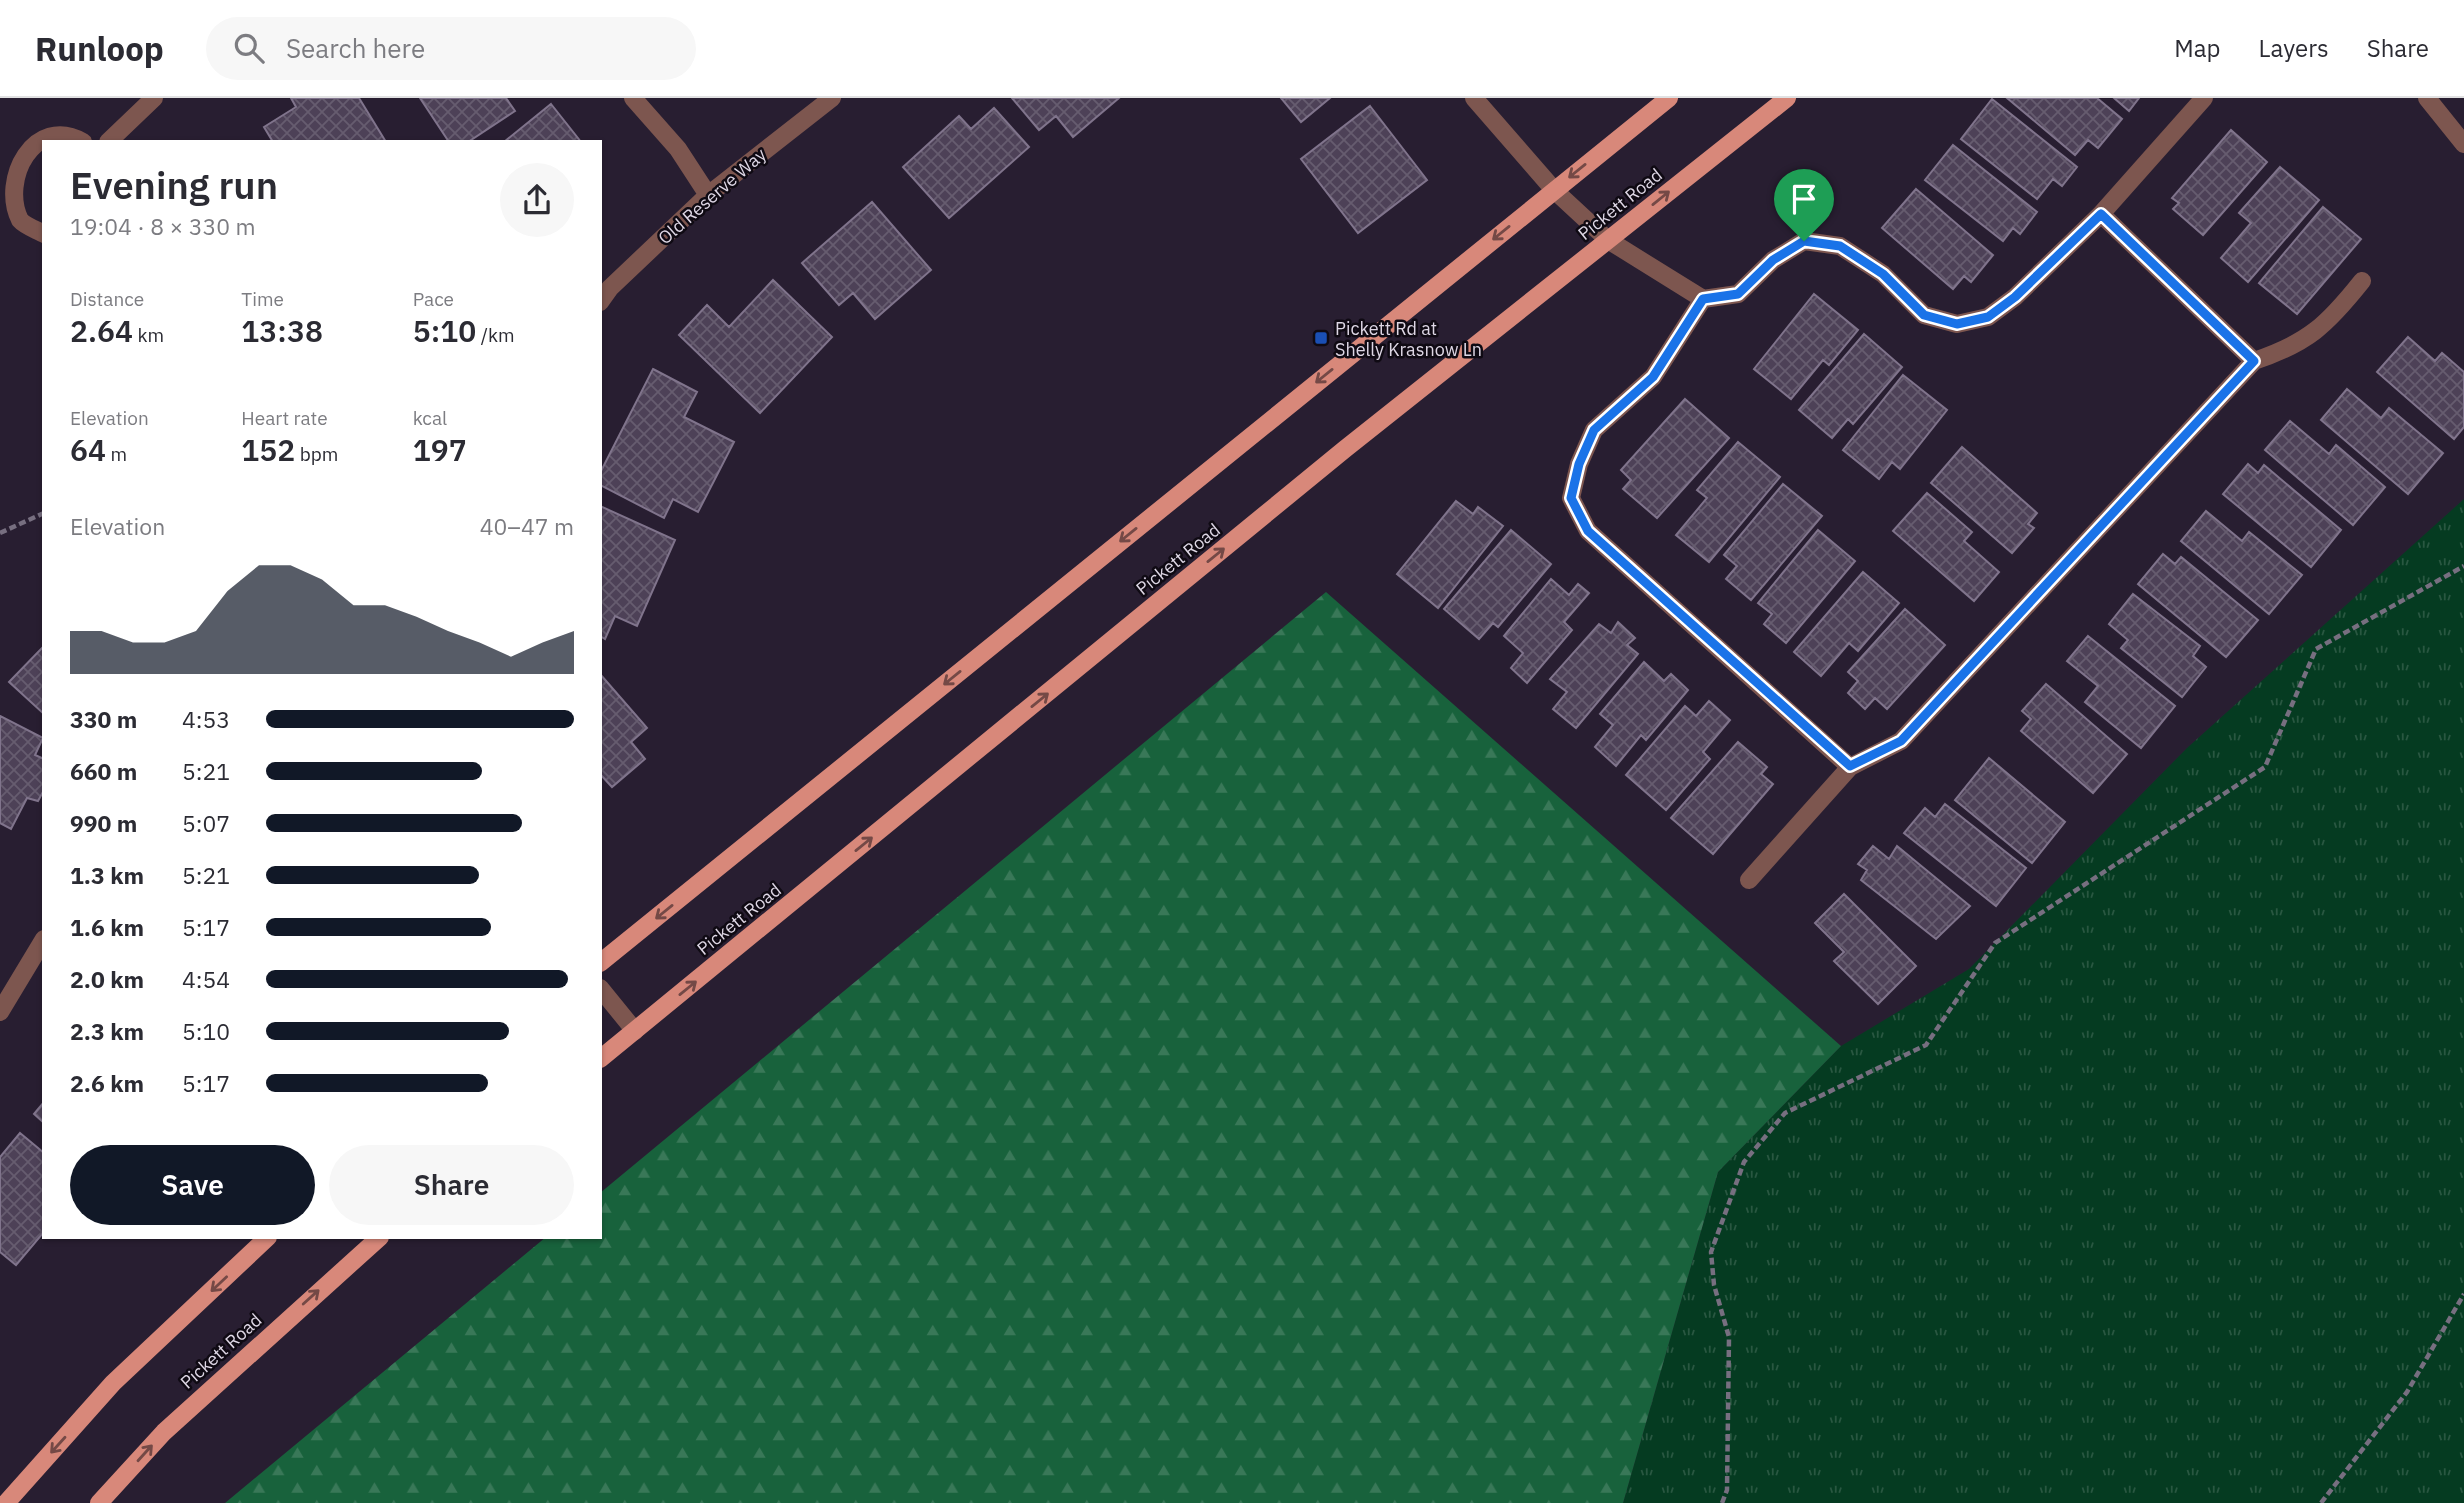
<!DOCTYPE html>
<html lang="en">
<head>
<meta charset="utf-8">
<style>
	:root { --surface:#fff; --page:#f7f7f7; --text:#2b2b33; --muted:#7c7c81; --line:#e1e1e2; --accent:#111827 }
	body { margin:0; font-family:"IBM Plex Sans",sans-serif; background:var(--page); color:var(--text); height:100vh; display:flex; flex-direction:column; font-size:26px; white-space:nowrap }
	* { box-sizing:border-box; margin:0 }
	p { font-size:23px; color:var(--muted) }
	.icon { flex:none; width:38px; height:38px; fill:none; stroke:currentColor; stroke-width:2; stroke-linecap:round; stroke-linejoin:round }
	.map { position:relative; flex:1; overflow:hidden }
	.sheet { position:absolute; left:42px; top:42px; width:560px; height:1099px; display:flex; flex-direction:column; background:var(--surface); border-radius:0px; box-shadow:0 2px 5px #0004 }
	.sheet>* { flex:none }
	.pin { position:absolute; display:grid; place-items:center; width:60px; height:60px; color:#fff; margin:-72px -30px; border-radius:50% 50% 50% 0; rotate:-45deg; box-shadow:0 0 7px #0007 }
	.pin .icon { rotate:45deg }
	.round { display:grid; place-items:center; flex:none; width:74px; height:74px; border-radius:37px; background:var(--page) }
	.head { display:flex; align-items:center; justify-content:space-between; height:119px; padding:0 28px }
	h1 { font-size:38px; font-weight:600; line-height:52px }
	.figures { display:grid; grid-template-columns:repeat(3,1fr); gap:10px; height:119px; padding:7px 28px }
	.figures div { display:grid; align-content:center }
	.figures b { font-size:30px; font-weight:600 }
	.figures small { font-size:19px; font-weight:400 }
	.figures p { font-size:19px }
	.chart { height:196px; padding:14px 28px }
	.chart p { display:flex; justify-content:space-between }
	.chart svg { width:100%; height:126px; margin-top:7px; fill:var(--accent); opacity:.7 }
	.cta { display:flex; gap:14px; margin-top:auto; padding:14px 28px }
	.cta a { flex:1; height:80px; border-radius:42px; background:var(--accent); color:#fff; font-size:28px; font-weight:600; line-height:80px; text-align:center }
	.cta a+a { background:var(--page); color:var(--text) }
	ul { padding:0 28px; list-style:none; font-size:23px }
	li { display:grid; grid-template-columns:112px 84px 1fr; align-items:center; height:52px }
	li i { height:18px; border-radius:9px; background:var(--accent) }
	header { display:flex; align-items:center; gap:42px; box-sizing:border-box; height:98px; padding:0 35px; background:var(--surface); border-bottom:2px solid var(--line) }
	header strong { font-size:33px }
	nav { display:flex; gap:38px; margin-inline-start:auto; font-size:24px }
	.search { width:490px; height:63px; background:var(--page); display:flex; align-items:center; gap:18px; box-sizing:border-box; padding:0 24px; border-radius:38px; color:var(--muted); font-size:26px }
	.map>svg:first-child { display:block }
	.grass { fill:url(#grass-tufts) }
	.forest { fill:url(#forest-firs) }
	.building { fill:url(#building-cross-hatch); stroke:#80748c; stroke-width:2 }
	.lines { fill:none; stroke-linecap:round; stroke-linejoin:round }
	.path { stroke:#776f80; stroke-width:4.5; stroke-dasharray:7 3.5; stroke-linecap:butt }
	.street { stroke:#7d564f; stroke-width:18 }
	.primary { stroke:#d8887a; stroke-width:18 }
	.oneway { stroke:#744946 }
	.route-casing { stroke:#fff; stroke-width:14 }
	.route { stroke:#1a73e8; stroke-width:9 }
	.transit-dot { fill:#1a4fb4; stroke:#0f0a13; stroke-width:2.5 }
	.labels { text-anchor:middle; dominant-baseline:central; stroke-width:5; stroke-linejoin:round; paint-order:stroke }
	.street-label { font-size:18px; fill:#ded7e5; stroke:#0f0a13 }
	.poi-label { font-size:18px; fill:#ded7e5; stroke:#0f0a13; text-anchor:start }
</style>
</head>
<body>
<header>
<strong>Runloop</strong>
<div class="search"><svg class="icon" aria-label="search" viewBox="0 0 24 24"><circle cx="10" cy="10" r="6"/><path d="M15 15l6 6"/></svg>Search here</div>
<nav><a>Map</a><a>Layers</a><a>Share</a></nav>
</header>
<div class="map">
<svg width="2464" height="1405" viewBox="0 0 2464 1405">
	<defs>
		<pattern id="grass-tufts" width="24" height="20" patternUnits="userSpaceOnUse" patternTransform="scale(1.75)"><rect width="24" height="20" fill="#053b21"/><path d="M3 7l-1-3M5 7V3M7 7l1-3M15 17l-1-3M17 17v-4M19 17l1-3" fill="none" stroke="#295741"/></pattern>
		<pattern id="forest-firs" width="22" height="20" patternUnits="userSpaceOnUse" patternTransform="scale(1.75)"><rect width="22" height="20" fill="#18623c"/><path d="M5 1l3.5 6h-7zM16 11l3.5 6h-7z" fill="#397858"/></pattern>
		<pattern id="building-cross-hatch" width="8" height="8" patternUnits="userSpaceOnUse" patternTransform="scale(1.75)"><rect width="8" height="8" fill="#4d4157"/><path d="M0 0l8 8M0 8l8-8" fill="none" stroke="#665c6f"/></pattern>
	</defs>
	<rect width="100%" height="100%" fill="#281e31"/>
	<path class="grass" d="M2464,401V1405H1623L1718,1074L1841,948L1969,871L2187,650Z"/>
	<path class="forest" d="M1326,494L1841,948L1718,1074L1623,1405H225L546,1139H600V1095Z"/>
	<path class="building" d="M291,0H359L386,44H273L264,29L296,9Z
		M420,0H506L515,13L468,44H449Z
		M1012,0H1119L1073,39L1056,18L1039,32Z
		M1281,0H1330L1301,24Z
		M2007,0H2097L2122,21L2098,50L2088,42L2075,57Z
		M2114,0H2139L2129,13Z
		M1992,1L2077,69L2062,88L2053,81L2037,101L1961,41Z
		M551,6L581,44H504Z
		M1370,8L1427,82L1358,135L1301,61Z
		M994,10L1029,49L949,120L903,69L959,18L971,31Z
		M2231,32L2267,64L2203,137L2173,111L2179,105L2172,100Z
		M1953,47L2037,114L2020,136L2013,130L2003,143L1925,82Z
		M2280,69L2319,102L2248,184L2221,160L2251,125L2239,115Z
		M1916,91L1993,157L1971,184L1964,178L1953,191L1882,130Z
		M872,104L931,172L875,221L853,195L839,207L802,165Z
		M2323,109L2361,141L2297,216L2259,185Z
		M773,182L832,239L760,315L679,237L707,207L729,229Z
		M1814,196L1858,232L1829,267L1823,262L1791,301L1754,271Z
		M1864,236L1902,269L1853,326L1848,321L1832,340L1799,312Z
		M2408,239L2435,263L2442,255L2464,274V329L2454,341L2377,274Z
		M653,271L697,294L684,319L734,344L698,414L673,401L664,420L600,387V375Z
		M1903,277L1947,312L1900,371L1892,364L1879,381L1843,352Z
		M2347,291L2381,320L2389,310L2443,355L2408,396L2321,322Z
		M1685,301L1729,340L1657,420L1623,391L1631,382L1621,372Z
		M2290,323L2329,356L2336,347L2385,389L2353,427L2265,352Z
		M1738,344L1780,379L1709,464L1676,437L1707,400L1697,392Z
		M1962,349L2037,415L2028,426L2034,430L2012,455L1931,385Z
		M2248,366L2258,375L2264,367L2341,432L2311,469L2223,396Z
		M1783,386L1822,418L1751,502L1726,481L1737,468L1724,457Z
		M1927,395L1972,434L1964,443L1999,474L1974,503L1893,433Z
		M1456,403L1473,416L1478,409L1503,428L1438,510L1397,476Z
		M600,408L675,442L637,528L615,518L605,541L600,538Z
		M2206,413L2242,443L2249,434L2302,477L2269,516L2181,443Z
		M1511,432L1551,466L1498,529L1493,525L1479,541L1444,511Z
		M1818,432L1855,463L1786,545L1764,526L1772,516L1758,505Z
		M2163,456L2175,466L2181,459L2258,522L2226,559L2138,486Z
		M1863,474L1899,505L1858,553L1849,545L1821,578L1794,554Z
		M1551,481L1569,497L1578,486L1589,495L1564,524L1572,532L1527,585L1511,570L1523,555L1504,538Z
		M2133,496L2200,548L2193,558L2206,569L2182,599L2121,550L2128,542L2109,526Z
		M1905,511L1945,547L1887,611L1875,600L1865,611L1848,595L1858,583L1848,574Z
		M1618,524L1635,540L1627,547L1638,556L1576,630L1553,611L1567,594L1550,581L1599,526L1611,535Z
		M2088,538L2175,608L2141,650L2085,604L2098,588L2067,563Z
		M44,548V616L9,584Z
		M1644,564L1664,583L1671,576L1688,592L1646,642L1641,637L1616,668L1595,649L1613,627L1600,616Z
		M600,576L647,630L631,644L645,661L612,689L600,676Z
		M2046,586L2127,656L2093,695L2021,633L2031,621L2022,613Z
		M1709,603L1730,622L1703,654L1710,661L1666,712L1626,677L1685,608L1696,618Z
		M0,618L43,640L35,657L44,661V692L38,703L27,700L11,731L0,725Z
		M1738,644L1767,669L1761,676L1773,686L1713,756L1671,720Z
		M1989,660L2065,724L2032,765L1955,702Z
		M1945,706L2026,770L1996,808L1904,735L1925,710L1935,719Z
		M1873,748L1889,761L1897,748L1970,808L1936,841L1861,782L1867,772L1858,766Z
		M1844,796L1916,868L1878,906L1834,863L1844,854L1815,825Z
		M44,1004V1025L34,1016Z
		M20,1035L44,1055V1134L16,1167L0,1154V1059Z"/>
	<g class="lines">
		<path class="path" d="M0,435L44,415
			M1722,1405L1727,1392L1729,1239L1714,1187L1711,1154L1744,1064L1785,1015L1926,947L1995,845L2265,669L2316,551L2464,468
			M2321,1405L2407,1294L2464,1196"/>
		<path class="street" d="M633,0L678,51L708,97
			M1474,0L1554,92L1608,142L1703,201L1738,196L1773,162L1804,143L1840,148L1883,176L1924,217L1957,226L1988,219L2015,199L2101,116L2204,0
			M2427,0L2464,46
			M108,44L154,0
			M2101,116L2254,263
			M44,136C37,132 25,128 20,122C0,82 34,16 83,44
			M1703,201L1653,279L1594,332L1579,366L1571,400L1588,433L1850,669
			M600,204L610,190L708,97L832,0
			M1749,782L1850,669L1901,643L2254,263C2308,245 2327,227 2362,183
			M600,890L635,933
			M0,914L44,841"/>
		<path class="primary" d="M600,865L1669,0
			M600,961L1345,351L1787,0
			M6,1405L113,1285L268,1139
			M99,1405L164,1334L380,1139"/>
	</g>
	<defs><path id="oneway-shaft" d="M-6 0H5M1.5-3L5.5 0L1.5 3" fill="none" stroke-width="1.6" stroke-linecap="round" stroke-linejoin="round" transform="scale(1.75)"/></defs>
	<g class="oneway">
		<use href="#oneway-shaft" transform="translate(1577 73) rotate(141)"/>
		<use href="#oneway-shaft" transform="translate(1661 100) rotate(-39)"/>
		<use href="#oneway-shaft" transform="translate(1501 135) rotate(141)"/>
		<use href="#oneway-shaft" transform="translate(1324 278) rotate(141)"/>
		<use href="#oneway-shaft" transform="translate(1128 437) rotate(141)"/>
		<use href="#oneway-shaft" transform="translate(1216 457) rotate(-39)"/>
		<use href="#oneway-shaft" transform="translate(952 580) rotate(141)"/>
		<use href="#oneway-shaft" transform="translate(1040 602) rotate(-39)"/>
		<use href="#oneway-shaft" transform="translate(864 746) rotate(-39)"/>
		<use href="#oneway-shaft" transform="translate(664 814) rotate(141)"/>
		<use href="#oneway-shaft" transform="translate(688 890) rotate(-39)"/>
		<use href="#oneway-shaft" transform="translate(219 1186) rotate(137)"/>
		<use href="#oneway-shaft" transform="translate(311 1199) rotate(-42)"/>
		<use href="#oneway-shaft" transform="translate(58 1347) rotate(132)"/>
		<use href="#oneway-shaft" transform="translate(145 1355) rotate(-48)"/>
	</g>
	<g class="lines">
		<defs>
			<path id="route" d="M2101,116L2254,263L1901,643L1850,668L1588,433L1571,400L1579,366L1594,332L1653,279L1703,201L1738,196L1773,162L1804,143L1840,148L1883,176L1924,217L1957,226L1988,219L2015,199Z"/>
		</defs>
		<use href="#route" class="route-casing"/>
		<use href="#route" class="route"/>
	</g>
	<rect class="transit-dot" x="1314" y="233" width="14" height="14" rx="3.5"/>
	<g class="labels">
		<g class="street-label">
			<text transform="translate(712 98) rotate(-41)">Old Reserve Way</text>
			<text transform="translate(1620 106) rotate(-39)">Pickett Road</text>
			<text transform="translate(1178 461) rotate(-39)">Pickett Road</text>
			<text transform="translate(739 821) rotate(-39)">Pickett Road</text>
			<text transform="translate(221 1253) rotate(-42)">Pickett Road</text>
		</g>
		<g class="poi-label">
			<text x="1335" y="230">Pickett Rd at<tspan x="1335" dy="21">Shelly Krasnow Ln</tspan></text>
		</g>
	</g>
</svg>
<div class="pin" style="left:1804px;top:143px;background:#1e9e55"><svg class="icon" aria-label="arrive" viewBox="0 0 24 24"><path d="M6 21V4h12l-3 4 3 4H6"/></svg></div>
<section class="sheet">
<div class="head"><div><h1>Evening run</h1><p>19:04 · 8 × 330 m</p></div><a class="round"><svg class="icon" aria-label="share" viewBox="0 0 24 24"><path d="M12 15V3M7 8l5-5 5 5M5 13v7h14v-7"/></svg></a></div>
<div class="figures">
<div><p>Distance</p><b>2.64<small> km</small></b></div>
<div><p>Time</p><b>13:38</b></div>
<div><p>Pace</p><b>5:10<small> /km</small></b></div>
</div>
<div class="figures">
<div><p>Elevation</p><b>64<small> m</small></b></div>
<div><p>Heart rate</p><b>152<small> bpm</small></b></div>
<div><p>kcal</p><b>197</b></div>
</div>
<div class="chart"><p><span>Elevation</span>40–47 m</p>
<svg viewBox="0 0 160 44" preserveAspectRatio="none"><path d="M0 44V29L10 29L20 33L30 33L40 29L50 15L60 6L70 6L80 11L90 20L100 20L110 24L120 29L130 33L140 38L150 33L160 29V44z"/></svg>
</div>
<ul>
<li><b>330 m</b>4:53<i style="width:100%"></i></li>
<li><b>660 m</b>5:21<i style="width:70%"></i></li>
<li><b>990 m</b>5:07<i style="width:83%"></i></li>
<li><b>1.3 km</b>5:21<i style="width:69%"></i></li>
<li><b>1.6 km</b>5:17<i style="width:73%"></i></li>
<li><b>2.0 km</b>4:54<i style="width:98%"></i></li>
<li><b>2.3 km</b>5:10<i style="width:79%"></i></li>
<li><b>2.6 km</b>5:17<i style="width:72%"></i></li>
</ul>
<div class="cta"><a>Save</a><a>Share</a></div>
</section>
</div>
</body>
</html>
